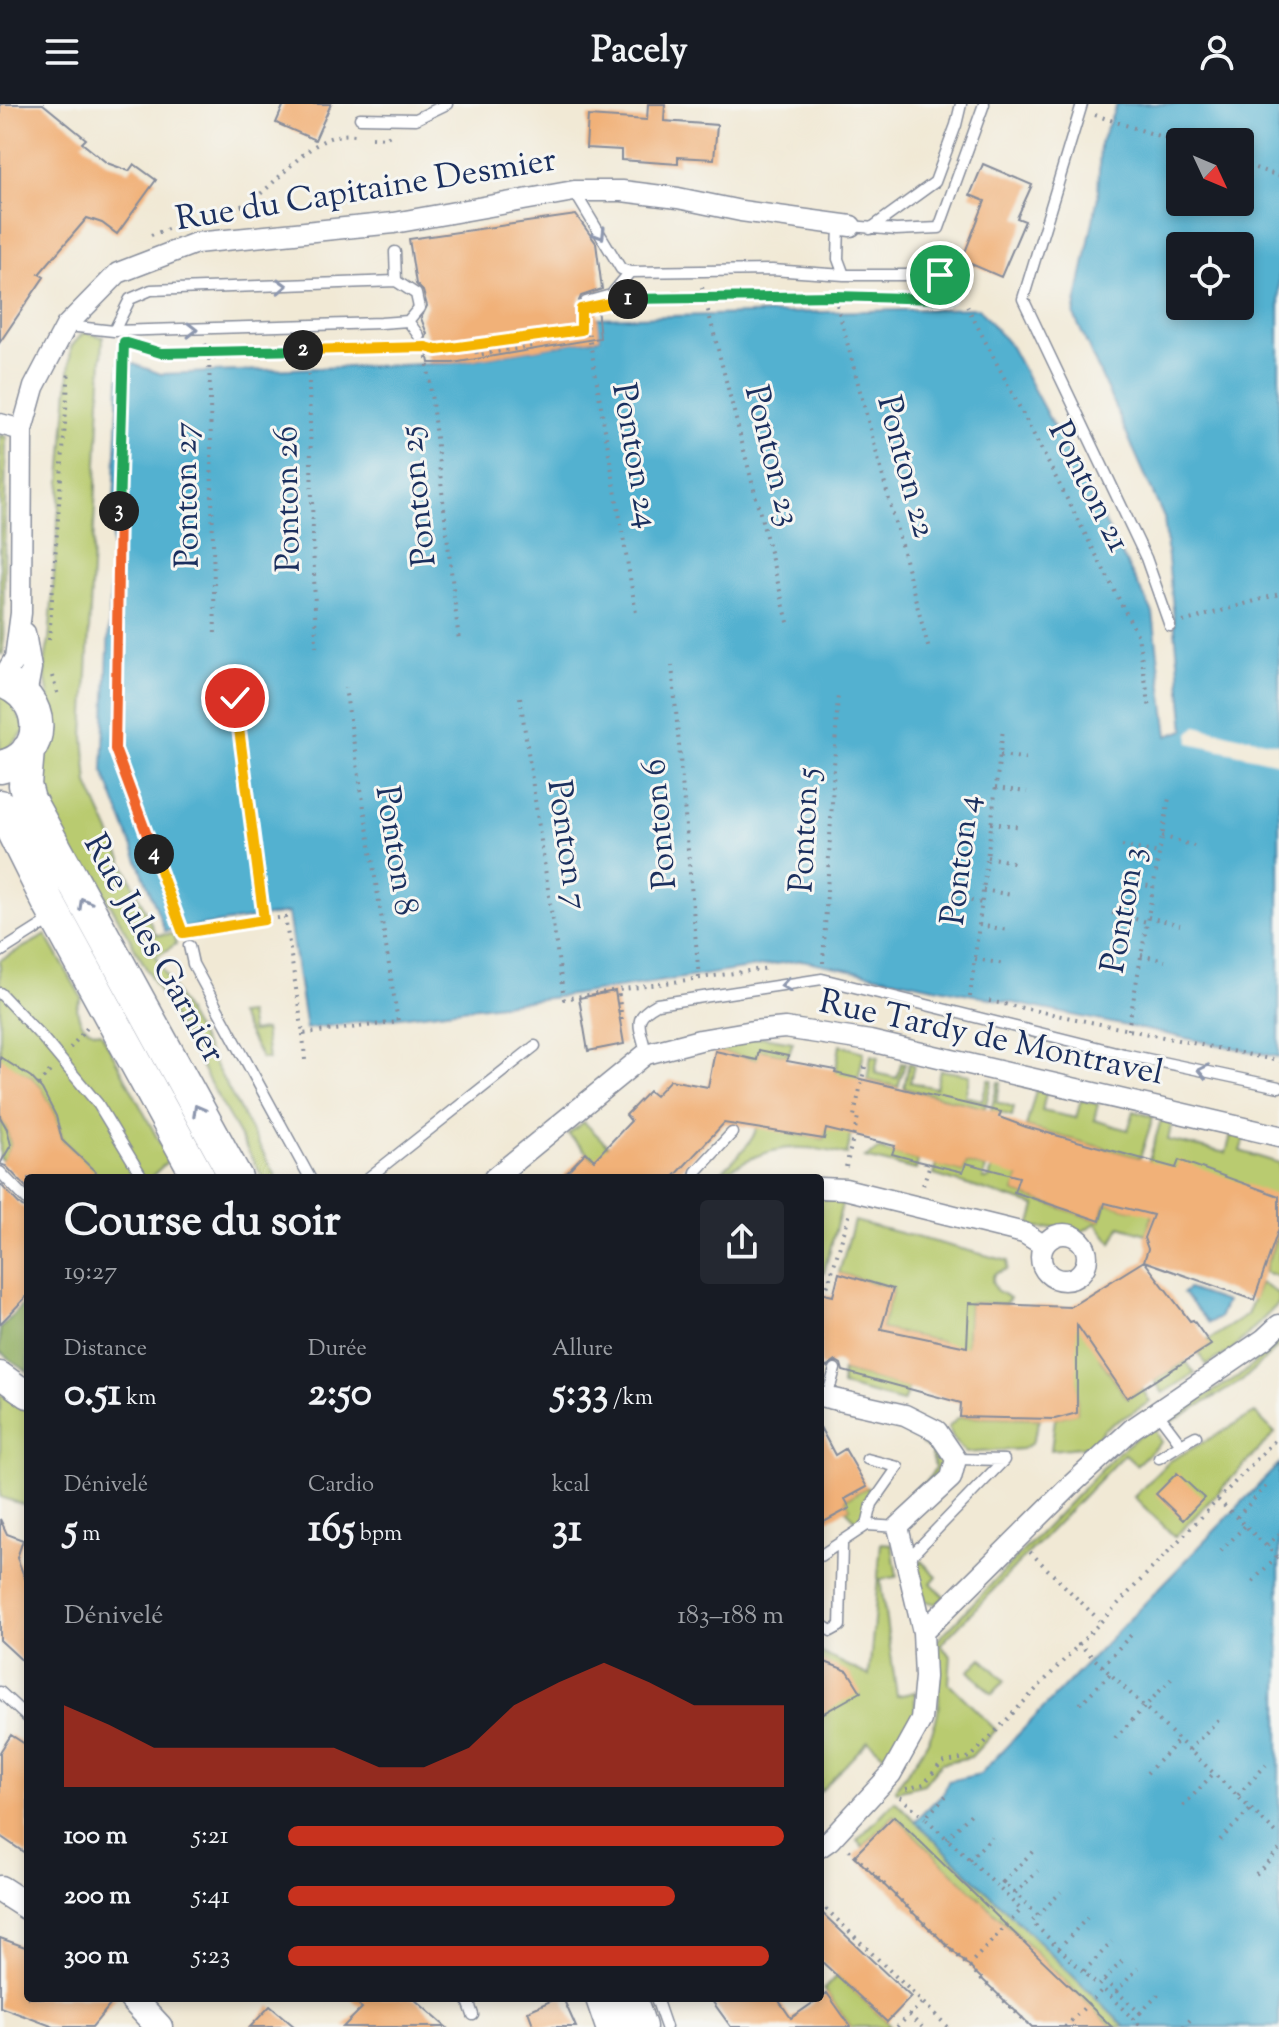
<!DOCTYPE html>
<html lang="fr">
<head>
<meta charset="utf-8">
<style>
	:root { --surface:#171b24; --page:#242831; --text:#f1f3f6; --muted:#9ea1a6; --accent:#c8321e }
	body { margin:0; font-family:"Sorts Mill Goudy",serif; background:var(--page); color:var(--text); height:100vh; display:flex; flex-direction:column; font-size:30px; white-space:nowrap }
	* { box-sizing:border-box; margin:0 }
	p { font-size:26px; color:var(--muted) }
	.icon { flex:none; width:44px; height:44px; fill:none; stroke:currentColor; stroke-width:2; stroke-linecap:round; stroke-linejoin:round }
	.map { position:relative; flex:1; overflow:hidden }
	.sheet { position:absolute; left:24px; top:1070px; width:800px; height:828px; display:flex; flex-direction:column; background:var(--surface); border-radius:8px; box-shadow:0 4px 12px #0003 }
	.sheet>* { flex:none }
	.needle { width:52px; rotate:134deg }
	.tools { position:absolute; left:1166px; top:24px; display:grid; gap:16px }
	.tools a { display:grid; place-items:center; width:88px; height:88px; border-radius:8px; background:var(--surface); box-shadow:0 4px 12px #0003; font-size:40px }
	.pin { position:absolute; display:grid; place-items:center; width:68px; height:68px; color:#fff; margin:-34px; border:4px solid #fff; border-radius:50%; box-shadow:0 2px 8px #0007 }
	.km { position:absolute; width:40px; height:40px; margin:-20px; border-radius:50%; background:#222; color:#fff; font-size:22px; line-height:40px; text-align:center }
	.round { display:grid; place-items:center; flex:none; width:84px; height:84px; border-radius:8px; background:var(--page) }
	.head { display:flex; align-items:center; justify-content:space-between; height:136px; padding:0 40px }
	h1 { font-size:44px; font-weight:800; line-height:60px }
	.figures { display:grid; grid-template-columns:repeat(3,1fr); gap:12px; height:136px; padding:8px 40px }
	.figures div { display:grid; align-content:center }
	.figures b { font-size:40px; font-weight:800 }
	.figures small { font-size:22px; font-weight:400 }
	.figures p { font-size:22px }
	.chart { height:224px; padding:16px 40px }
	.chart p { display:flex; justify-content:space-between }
	.chart svg { width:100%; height:144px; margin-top:8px; fill:var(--accent); opacity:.7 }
	ul { padding:0 40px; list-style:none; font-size:26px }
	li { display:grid; grid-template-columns:128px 96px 1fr; align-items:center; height:60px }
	li i { height:20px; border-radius:10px; background:var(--accent) }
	header { display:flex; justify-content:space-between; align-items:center; height:104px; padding:0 40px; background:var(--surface); font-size:36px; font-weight:800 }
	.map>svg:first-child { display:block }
	.green { fill:#b9cb6f; stroke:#6a7d66; stroke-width:2 }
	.forest { fill:#92af62; stroke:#566f60; stroke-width:2 }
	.water { fill:#52b1d0; stroke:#367097; stroke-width:2; fill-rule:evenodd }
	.pier { fill:#f1e9d5 }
	.building { fill:#f1b178 }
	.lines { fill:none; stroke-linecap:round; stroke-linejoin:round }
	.service-casing { stroke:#868c9a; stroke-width:13 }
	.minor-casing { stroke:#868c9a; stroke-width:23 }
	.tertiary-casing { stroke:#868c9a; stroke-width:29 }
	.primary-casing { stroke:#868c9a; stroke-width:35 }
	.path { stroke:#868c9a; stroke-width:4; stroke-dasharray:2 6; stroke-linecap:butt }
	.service { stroke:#fff; stroke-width:10 }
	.minor { stroke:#fff; stroke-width:20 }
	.tertiary { stroke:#fff; stroke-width:26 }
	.primary { stroke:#fff; stroke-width:32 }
	.oneway { stroke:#8d97ae }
	.split-1-casing { stroke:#fff; stroke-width:16 }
	.split-2-casing { stroke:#fff; stroke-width:16 }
	.split-3-casing { stroke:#fff; stroke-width:16 }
	.split-4-casing { stroke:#fff; stroke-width:16 }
	.split-5-casing { stroke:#fff; stroke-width:16 }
	.split-1 { stroke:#22a559; stroke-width:10 }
	.split-2 { stroke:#f5b400; stroke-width:10 }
	.split-3 { stroke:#22a559; stroke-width:10 }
	.split-4 { stroke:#f0652b; stroke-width:10 }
	.split-5 { stroke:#f5b400; stroke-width:10 }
	.labels { text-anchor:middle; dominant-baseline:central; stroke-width:6; stroke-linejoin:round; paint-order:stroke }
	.street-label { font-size:34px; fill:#1b2f5e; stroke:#f6f6f2 }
</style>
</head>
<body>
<header><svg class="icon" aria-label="menu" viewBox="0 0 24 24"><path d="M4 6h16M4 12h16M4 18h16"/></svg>Pacely<svg class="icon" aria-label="person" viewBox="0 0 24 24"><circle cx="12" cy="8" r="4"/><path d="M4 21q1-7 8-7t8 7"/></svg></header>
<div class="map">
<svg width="1279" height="1923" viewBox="0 0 1279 1923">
	<rect width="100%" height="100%" fill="#f6f6f2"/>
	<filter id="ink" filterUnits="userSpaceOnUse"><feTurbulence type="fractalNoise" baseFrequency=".0125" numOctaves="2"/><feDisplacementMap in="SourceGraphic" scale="16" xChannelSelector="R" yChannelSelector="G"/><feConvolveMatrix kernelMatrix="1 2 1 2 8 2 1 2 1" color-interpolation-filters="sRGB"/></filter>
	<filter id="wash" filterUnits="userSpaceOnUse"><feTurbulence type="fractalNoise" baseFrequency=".006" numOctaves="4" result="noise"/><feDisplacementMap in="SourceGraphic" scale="32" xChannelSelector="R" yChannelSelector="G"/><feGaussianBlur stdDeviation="1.8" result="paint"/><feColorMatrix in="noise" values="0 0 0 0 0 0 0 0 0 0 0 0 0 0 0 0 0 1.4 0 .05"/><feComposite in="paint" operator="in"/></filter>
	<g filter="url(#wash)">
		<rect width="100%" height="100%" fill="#f1e9d5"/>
		<path class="green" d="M84,228L103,233L84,632L88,680L156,831L173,830L176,840L156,853L277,1074H263L93,769L67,750L34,677C41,658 53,635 52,614C49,582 40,572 49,537L71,243Z
			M0,331L6,333L3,550H0Z
			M0,588L7,590L26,626L0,652Z
			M46,831L82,894L77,903C78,918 85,927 101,928L169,1056L150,1074H100L62,1036L56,1012L42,985L31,973L0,956V856Z
			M248,910L251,928L264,926L268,955H262L238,911Z
			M763,933L793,938L788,952L760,946L757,956L715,947L716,938Z
			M840,941L864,948L847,1026L852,1027L847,1051C833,1048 818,1044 803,1044C772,1042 740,1058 716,1074C730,1058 755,1039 759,1018L788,1029L824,1035Z
			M871,951L878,953L875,969L897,974L901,959H905L898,983L867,976Z
			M909,959L914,961L910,978L936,984L940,966L970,971L965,992L982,996L988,976H992L985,1004L904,984Z
			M998,978H1001L996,998L1014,1003L1012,1012L991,1006Z
			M1036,986L1046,989L1042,1007L1076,1014L1081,996L1098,1000L1094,1016L1128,1026L1134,1007L1153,1013L1140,1054L1026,1023Z
			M0,1014L7,1025L11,1041L3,1057L0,1054Z
			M1161,1016L1172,1018L1168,1036L1226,1049L1231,1031L1245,1033L1240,1047L1279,1059V1092L1161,1106L1154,1108L1146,1130L1120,1122L1112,1139L1096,1119L1081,1128C1058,1116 1051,1129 1030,1123L1036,1102L934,1071L937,1061L963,1068L966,1059L986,1064L983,1075H989L995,1054L1020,1069L1014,1088L1100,1117L1106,1099L1134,1106Z
			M584,1018L608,1042L613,1074L568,1030Z
			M879,1045L918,1057L916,1066L865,1054Z
			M820,1094L843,1097L824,1168L820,1167Z
			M854,1117L1008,1157L1007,1165L994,1170L992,1177L996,1186L1010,1194L1005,1200L969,1199L967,1240L972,1265L942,1238L881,1225L893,1185L839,1169Z
			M1277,1132L1279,1133V1173L1264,1168Z
			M1260,1179L1279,1190V1199L1232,1246L1207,1261L1198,1249L1210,1242L1207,1237L1247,1211Z
			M1074,1203L1103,1259L1127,1294L1142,1284L1150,1298L1104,1325L1090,1342L1051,1346L1055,1315L1077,1308Z
			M1279,1235V1242L1242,1277L1155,1327L1161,1338L1136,1361L1124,1350L940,1541L951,1552L949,1579L996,1626L971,1653L941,1659L924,1680L897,1687L895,1685C914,1658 938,1632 939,1597C940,1578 928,1562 932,1542L1116,1350L1140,1331L1244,1269Z
			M1186,1257L1195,1270L1163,1289L1155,1277Z
			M842,1267L909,1284L903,1298L842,1282Z
			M0,1290L28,1307V1402L0,1393Z
			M1255,1309L1275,1329L1175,1433L1134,1393L1168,1358Z
			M960,1313L1040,1315L1032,1339L1022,1345L966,1349L955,1338L948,1323Z
			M928,1333C965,1364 926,1387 902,1410L898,1404L928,1376L935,1364L931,1347L922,1340Z
			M867,1383L874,1393L866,1402L860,1420L846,1406L850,1404L845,1395Z
			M881,1439L892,1440L897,1473L880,1475L897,1592L915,1588V1612L889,1655L868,1637L820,1688V1548L869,1572Z
			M921,1457L937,1472L931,1479L945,1493L936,1500L925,1497L916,1465Z
			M982,1554L1005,1577L992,1590L969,1567Z
			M895,1697L1125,1923H1112L894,1712L863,1743L857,1736Z
			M837,1871L887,1918L890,1923H851L824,1885Z"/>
		<path class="forest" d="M28,1195V1268L0,1248V1225Z"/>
		<path class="water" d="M1117,0H1279V953L802,856L564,892L306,925L288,809L165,827L103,666L120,255L161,270L453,259L600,234L597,214L978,204L1011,243L1153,509L1168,632L1185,626L1164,414L1074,211L1098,92L1100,40ZM1180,38H1240V98H1180ZM1180,142H1240V202H1180Z
			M1188,1185L1226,1198L1219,1214L1209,1219L1183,1189Z
			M1279,1360V1923H1125L915,1717L944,1688L948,1677L980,1670Z"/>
		<path class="pier" d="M1196,622L1279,640V659L1190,639L1189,629Z"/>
		<g id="blocks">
			<path class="building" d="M0,0H43L86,35L82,39L107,59L129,67L134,60L156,76L117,130L102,119L87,114L39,170L44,173L0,238Z
				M284,0H331L315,36L276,19Z
				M648,0H665L664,17L717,21L714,55L678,53V60L621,56V46L586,44L588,12L647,16Z
				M983,60L1032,81L1017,114L1025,117L1001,173L962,156L985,97L970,91Z
				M576,111L596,139L602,185L581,192L578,199L585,206L597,203L600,234L453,259H429L425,237L427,230L421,214L427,202L423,187L416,180L409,135Z
				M615,887L624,940L588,947L579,894Z
				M759,946L788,952L787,957L836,966L835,969L1001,1008L999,1013L1026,1023L1176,1064L1179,1056L1279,1092V1124L1254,1196L1144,1157L1148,1145L1144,1134L1153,1111L1105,1099L1100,1117L1014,1088L1019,1073L966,1059L963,1068L918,1057L892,1050L895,1042L826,1025L824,1035L724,1019L673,1074H561L586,1048L594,1056L631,1017L626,1011L649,987L655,992L670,976L708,983L715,947L757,956Z
				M0,953L31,973L42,985L56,1012L62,1036L102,1074H28V1085L6,1062L0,1060L11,1041L7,1025L0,1013Z
				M0,1080L22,1103L28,1105V1191L0,1220Z
				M1144,1157L1190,1217L1193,1216L1211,1241L1127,1294L1077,1221V1309L1055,1315L960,1313L961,1299L843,1267L841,1260L836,1257L827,1263L820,1261V1189L833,1192L839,1169L893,1185L881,1225L967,1243L969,1199L1070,1203Z
				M820,1323L835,1351L845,1345L867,1383L845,1395L850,1404L820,1420Z
				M1177,1369L1204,1394L1183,1416L1156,1390Z
				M0,1415L7,1430L23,1436L17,1454L28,1482V1562L0,1536Z
				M820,1556L848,1567L861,1588L820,1611Z
				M11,1631L28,1642V1751L0,1732V1648Z
				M894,1712L1006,1821L1112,1923H1032L854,1752Z
				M820,1807L911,1893L887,1918L820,1856Z
				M0,1834L28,1844V1894H116L92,1923H54L0,1903Z
				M827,1889L851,1923H731L710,1894H777L791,1914Z
				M350,1894H413L446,1923H343L362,1904Z
				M557,1894H563L576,1923H534L528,1907Z
				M270,1902L295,1923H250Z"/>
		</g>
	</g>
	<g filter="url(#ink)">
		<use href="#blocks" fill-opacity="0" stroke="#868c9a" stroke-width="2"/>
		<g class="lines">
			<defs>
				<path id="service" d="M1082,0L1023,195L1146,454L1170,522
					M360,14L416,15L447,0
					M574,87L621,165L630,168
					M839,120L838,155L844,171H940L953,193
					M851,122L896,126L939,124L984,0
					M870,125L935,78L956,21L961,0
					M395,148L396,177
					M586,198L611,191L630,168L772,166L844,171
					M408,217L419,232
					M68,222L114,227L381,219L408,217L419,204L416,190L396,177L151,186L130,195L114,227
					M189,842L193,860L310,1074
					M0,848L52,815
					M0,889L42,933L98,1000L141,1071L138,1074
					M646,950C642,924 629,915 657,900L822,875L1124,950L1279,983
					M0,1068L28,1097
					M368,1074L535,942
					M695,1074L696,1068L732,1029
					M827,1294L835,1265
					M1156,1307L1181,1340L1159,1354
					M1181,1340L1196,1332
					M867,1355L898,1363L872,1400L867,1421
					M820,1452L867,1421L898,1423
					M907,1456L1004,1356L956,1355
					M820,1520L831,1527L840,1522L842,1440
					M0,1588L28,1614
					M467,1894L473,1911
					M656,1894L666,1923"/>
				<path id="minor" d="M0,320L22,326
					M25,529L31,564L26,592
					M1,577L15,554L21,509L22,326L34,283L66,222L118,169L196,139L394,119L574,87H622L678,94L741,107L851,122
					M494,1074L646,950L700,936L753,927L785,924L870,937L1279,1032
					M820,1084L845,1085L1024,1129L1043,1141
					M1041 1153a23 23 0 1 1 46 0a23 23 0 1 1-46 0Z
					M820,1292L905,1311L937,1327L956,1355L951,1374L898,1423L923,1528
					M820,1743L830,1736L891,1670L921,1616L925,1573L923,1528L1070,1382L1132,1325L1264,1235L1279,1221"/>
				<path id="tertiary" d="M0,1271L28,1291
					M0,1785L28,1803
					M132,1894L159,1923"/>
				<path id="primary" d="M0,577C47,591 50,653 0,663
					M28,646L25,681L29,696L236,1074
					M0,702L48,798L199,1074
					M602,1894L612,1923
					M630,1894L640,1923"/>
			</defs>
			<use href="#service" class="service-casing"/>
			<use href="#minor" class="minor-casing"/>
			<use href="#tertiary" class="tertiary-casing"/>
			<use href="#primary" class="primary-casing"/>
			<path class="path" d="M1095,11L1180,39
				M372,33L385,34L390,31
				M1240,59L1279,72
				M222,114L225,107C231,105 238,103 244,101C280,82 310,25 355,31
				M151,131L173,123
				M702,183L789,522
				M835,193L929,546
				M629,195L835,192L937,195
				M967,202L1138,532L1150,605
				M586,214L636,509
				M124,240L115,645L182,827
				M205,240L209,248L215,533
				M475,240L477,251L533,242
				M143,244L161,249L409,243
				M430,244L437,246L581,226V212
				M426,245L459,537
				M308,246L316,543
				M1183,518L1279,490
				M49,536L69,265
				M672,561L699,874
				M52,572L58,591
				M520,593L564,895L618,886
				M235,594L264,816
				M1000,651L1029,655
				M995,684L1027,688
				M991,719L1022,723
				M1162,732L1194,742
				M1122,742L1159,749
				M987,753L1017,759
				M1123,776L1153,783
				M983,786L1012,791
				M955,793L981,799
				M1112,809L1147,818
				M1148,813L1180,821
				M979,821L1008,826
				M198,827L285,813L303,930L398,918L345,584
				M1141,851L1165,857
				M975,855L1005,860
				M823,859L838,590
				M970,893L1003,625
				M989,897L1279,957
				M622,916L618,886L769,864
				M1128,926L1169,694
				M303,930L305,956
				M70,944L87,924
				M38,981L51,966
				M846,1063L858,1013L854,1012L866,958
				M923,1081L930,1060
				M825,1190L850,1109
				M1218,1396L1279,1454
				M1237,1413L1268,1380
				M1267,1442L1279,1430
				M1221,1447L1245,1422
				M1030,1448L1099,1516
				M1253,1477L1277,1452
				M1078,1539L1279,1732
				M1102,1562L1131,1531
				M1080,1600L1110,1570
				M1115,1634L1174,1572
				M1189,1646L1219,1615
				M1147,1669L1179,1636
				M906,1685L924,1680L941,1659L971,1653L1279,1332
				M1238,1691L1266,1661
				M946,1692L925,1714L998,1783L1003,1778L1038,1811L1032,1818L1098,1882L1104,1876L1140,1909L1133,1915L1142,1923
				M900,1693L925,1714
				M1183,1702L1214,1669
				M947,1735L971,1710
				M1220,1736L1251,1705
				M849,1746L1031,1923
				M969,1756L992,1733
				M1256,1770L1279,1746
				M1003,1778L1035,1745
				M1015,1790L1038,1767
				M820,1799L948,1923
				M1038,1811L1061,1788
				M1059,1844L1087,1814
				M968,1862L1021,1806L998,1783
				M1084,1867L1112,1838
				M1104,1876L1126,1853
				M1116,1888L1138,1864
				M1140,1909L1161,1888
				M909,1911L922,1923
				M897,1923L923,1898
				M1065,1923L1103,1885L1133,1915
				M1183,1923L1190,1916"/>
			<use href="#service" class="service"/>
			<use href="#minor" class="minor"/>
			<use href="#tertiary" class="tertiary"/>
			<use href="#primary" class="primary"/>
		</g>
		<defs><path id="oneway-chevron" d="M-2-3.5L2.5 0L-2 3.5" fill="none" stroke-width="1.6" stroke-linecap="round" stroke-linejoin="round" transform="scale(2)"/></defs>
		<g class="oneway">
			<use href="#oneway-chevron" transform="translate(600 130) rotate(59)"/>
			<use href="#oneway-chevron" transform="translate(282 182) rotate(-2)"/>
			<use href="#oneway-chevron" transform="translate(192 226) rotate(-1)"/>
			<use href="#oneway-chevron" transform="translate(84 799) rotate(-119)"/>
			<use href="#oneway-chevron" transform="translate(786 881) rotate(171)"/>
			<use href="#oneway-chevron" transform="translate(1203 967) rotate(-168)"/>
			<use href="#oneway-chevron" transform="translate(198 1006) rotate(-119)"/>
		</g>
	</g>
	<g class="lines" filter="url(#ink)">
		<defs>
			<path id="split-1" d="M628,195L835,192L938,195L953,193L940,171"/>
			<path id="split-2" d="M303,246L426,243L437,246L581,226V205L628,195"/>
			<path id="split-3" d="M119,407L124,238L161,249L303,246"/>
			<path id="split-4" d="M119,407L115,645L154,750"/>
			<path id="split-5" d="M154,750L183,829L264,816L235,594"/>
		</defs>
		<use href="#split-1" class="split-1-casing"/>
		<use href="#split-2" class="split-2-casing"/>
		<use href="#split-3" class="split-3-casing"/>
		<use href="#split-4" class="split-4-casing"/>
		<use href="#split-5" class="split-5-casing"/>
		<use href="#split-1" class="split-1"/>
		<use href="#split-2" class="split-2"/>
		<use href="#split-3" class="split-3"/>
		<use href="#split-4" class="split-4"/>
		<use href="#split-5" class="split-5"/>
	</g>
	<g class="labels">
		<g class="street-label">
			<text transform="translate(366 87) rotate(-9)">Rue du Capitaine Desmier</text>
			<text transform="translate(634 352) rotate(80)">Ponton 24</text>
			<text transform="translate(771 352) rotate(76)">Ponton 23</text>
			<text transform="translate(905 363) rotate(75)">Ponton 22</text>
			<text transform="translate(1088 383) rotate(63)">Ponton 21</text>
			<text transform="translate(188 391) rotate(-91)">Ponton 27</text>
			<text transform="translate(419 392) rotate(-96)">Ponton 25</text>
			<text transform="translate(289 395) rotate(-91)">Ponton 26</text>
			<text transform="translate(661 720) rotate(-95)">Ponton 6</text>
			<text transform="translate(806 726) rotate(-87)">Ponton 5</text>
			<text transform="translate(566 741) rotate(82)">Ponton 7</text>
			<text transform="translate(395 747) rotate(81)">Ponton 8</text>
			<text transform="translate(962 756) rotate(-83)">Ponton 4</text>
			<text transform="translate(1125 806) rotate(-80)">Ponton 3</text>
			<text transform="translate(153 845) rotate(61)">Rue Jules Garnier</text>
			<text transform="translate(991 935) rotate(12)">Rue Tardy de Montravel</text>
		</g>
	</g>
</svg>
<div class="tools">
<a><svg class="needle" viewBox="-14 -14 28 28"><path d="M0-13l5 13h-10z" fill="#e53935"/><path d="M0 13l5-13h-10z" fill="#9ea1a6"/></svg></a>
<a><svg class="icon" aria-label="locate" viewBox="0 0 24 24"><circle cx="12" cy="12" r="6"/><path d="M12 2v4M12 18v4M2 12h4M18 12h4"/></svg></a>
</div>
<div class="pin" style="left:940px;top:171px;background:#1e9e55"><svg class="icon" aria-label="arrive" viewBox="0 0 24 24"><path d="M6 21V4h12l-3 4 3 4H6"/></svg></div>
<div class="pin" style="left:235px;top:594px;background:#d93025"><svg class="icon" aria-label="check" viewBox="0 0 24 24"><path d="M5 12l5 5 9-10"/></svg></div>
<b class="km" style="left:628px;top:195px">1</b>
<b class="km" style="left:303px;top:246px">2</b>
<b class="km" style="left:119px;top:407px">3</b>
<b class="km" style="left:154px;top:750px">4</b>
<section class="sheet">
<div class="head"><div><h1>Course du soir</h1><p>19:27</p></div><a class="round"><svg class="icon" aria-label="share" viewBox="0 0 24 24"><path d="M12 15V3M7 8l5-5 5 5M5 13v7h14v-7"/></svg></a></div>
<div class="figures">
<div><p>Distance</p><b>0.51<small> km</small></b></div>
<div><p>Durée</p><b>2:50</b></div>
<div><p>Allure</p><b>5:33<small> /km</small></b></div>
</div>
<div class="figures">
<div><p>Dénivelé</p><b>5<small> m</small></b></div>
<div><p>Cardio</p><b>165<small> bpm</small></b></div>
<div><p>kcal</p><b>31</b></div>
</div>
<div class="chart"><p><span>Dénivelé</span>183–188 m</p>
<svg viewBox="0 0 160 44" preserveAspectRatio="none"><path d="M0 44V19L10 25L20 32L30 32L40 32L50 32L60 32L70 38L80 38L90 32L100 19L110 12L120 6L130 12L140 19L150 19L160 19V44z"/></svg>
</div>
<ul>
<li><b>100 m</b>5:21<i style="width:100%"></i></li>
<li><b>200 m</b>5:41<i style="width:78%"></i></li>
<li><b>300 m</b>5:23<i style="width:97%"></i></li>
</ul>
</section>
</div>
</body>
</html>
